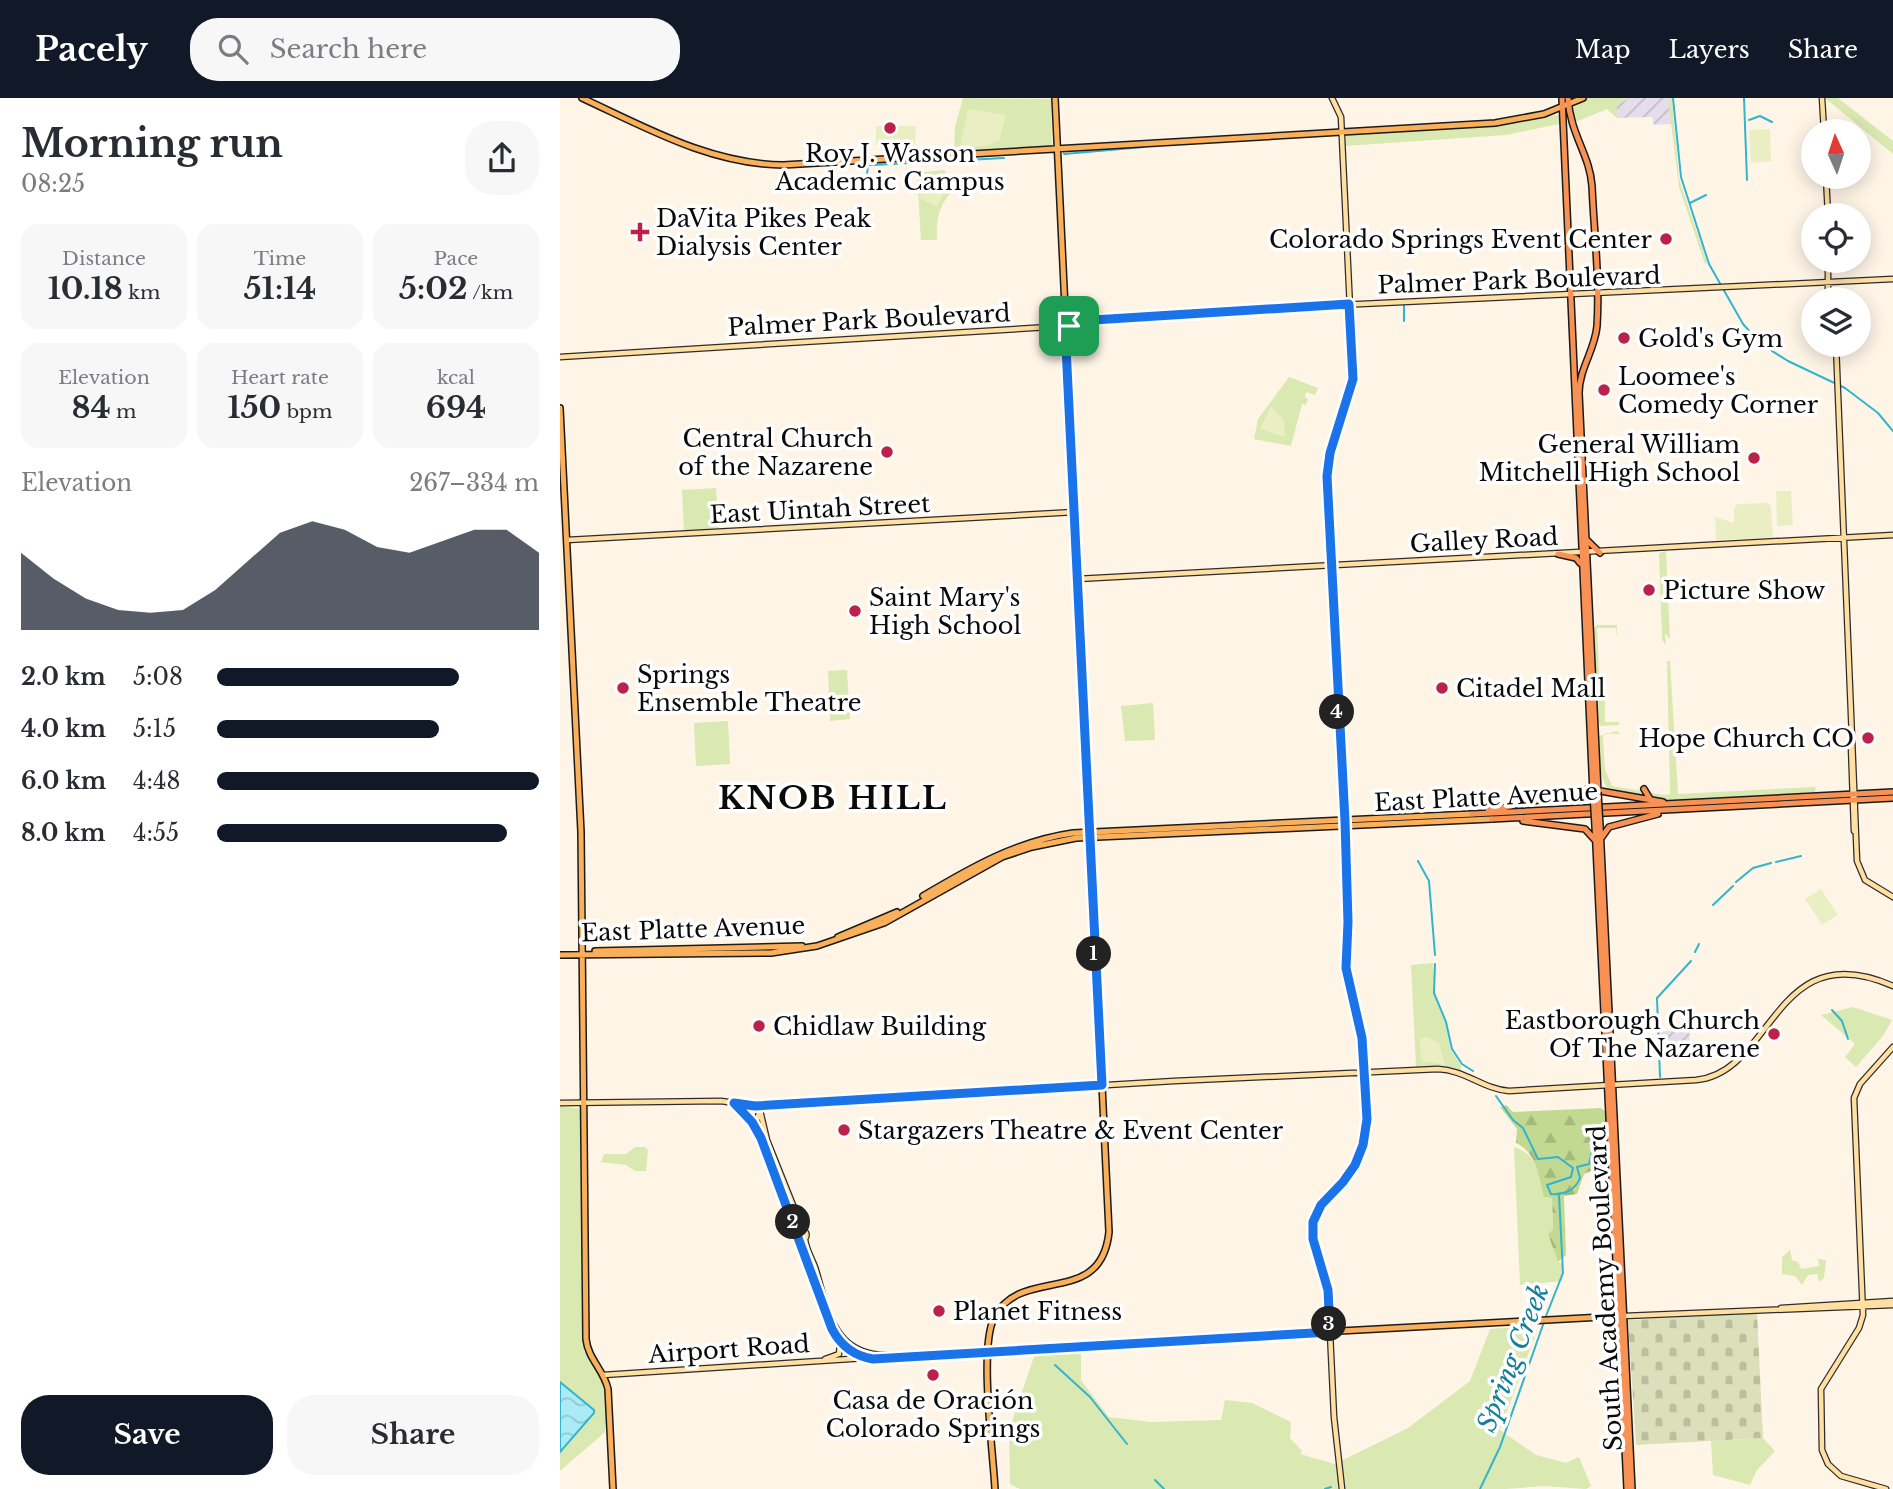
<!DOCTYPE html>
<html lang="en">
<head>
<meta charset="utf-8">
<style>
	:root { --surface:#fff; --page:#f7f7f7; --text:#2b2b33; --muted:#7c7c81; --accent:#111827 }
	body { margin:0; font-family:"Libre Baskerville",serif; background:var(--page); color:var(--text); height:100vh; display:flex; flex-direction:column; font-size:26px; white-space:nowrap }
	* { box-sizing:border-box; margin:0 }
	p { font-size:23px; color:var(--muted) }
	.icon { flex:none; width:38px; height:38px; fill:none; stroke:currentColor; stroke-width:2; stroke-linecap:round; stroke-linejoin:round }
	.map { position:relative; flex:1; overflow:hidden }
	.sheet { display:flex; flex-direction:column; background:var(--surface); width:560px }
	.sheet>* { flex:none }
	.needle { width:46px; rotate:357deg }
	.controls { position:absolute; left:1241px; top:21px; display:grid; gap:14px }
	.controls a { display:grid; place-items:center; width:70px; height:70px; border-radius:50%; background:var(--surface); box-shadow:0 4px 18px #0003; font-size:35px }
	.pin { position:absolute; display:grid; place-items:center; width:60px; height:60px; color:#fff; margin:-30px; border-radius:14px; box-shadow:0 4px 10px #0006 }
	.km { position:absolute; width:35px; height:35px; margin:-18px; border-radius:50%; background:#222; color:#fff; font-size:19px; line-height:35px; text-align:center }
	.round { display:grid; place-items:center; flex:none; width:74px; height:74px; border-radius:28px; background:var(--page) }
	.overview { display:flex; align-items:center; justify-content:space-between; height:119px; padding:0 21px }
	h1 { font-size:38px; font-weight:800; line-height:52px }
	.figures { display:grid; grid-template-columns:repeat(3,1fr); gap:10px; height:119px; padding:7px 21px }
	.figures div { display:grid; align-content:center; border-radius:18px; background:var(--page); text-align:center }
	.figures b { font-size:30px; font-weight:800 }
	.figures small { font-size:19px; font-weight:400 }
	.figures p { font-size:19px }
	.chart { height:196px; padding:14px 21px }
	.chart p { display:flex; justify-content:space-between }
	.chart svg { width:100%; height:126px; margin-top:7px; fill:var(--accent); opacity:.7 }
	.cta { display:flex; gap:14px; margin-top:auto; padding:14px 21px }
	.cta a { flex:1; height:80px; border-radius:28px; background:var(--accent); color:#fff; font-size:28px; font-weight:800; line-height:80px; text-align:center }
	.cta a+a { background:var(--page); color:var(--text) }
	ul { padding:0 21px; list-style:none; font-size:23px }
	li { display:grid; grid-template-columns:112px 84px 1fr; align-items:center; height:52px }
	li i { height:18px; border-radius:9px; background:var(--accent) }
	header { display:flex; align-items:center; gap:42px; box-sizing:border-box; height:98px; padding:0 35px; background:var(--accent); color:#fff }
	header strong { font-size:33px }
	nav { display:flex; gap:38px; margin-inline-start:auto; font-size:24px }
	.search { width:490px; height:63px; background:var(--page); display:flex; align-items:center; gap:18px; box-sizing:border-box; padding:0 24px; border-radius:28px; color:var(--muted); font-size:26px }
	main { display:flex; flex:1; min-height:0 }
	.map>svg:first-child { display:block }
	.industrial { fill:url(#industrial-furrows) }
	.green { fill:#dae8b1 }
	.forest { fill:url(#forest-firs) }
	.cemetery { fill:url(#cemetery-stones) }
	.pitch { fill:#eaefc3 }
	.water { fill:url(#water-waves); stroke:#32b3ce; stroke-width:2 }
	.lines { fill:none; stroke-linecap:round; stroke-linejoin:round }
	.stream { stroke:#32b3ce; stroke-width:2 }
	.secondary-casing { stroke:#2c2c2c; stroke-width:7 }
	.primary-casing { stroke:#1b1b1b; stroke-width:8 }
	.trunk-casing { stroke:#1b1b1b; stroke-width:8 }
	.secondary { stroke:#ffdfa2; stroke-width:4.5 }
	.primary { stroke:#faaf5b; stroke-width:5 }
	.trunk { stroke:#f89254; stroke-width:5 }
	.trunk-bridge-casing { stroke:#1b1b1b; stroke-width:8; stroke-linecap:butt }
	.trunk-bridge { stroke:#f89254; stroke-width:5 }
	.route-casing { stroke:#fff; stroke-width:14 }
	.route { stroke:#1a73e8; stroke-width:9 }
	.poi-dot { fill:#ba224c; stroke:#fff; stroke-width:2.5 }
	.labels { text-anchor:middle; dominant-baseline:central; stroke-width:7; stroke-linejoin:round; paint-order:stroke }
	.poi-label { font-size:24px; fill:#0a0a0a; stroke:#fff; text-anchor:start }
	.street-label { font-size:24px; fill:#0a0a0a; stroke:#fff }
	.water-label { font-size:26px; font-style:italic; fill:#147f9b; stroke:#fff }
	.district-label { font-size:32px; font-weight:bold; letter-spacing:2px; fill:#0a0a0a; stroke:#fff }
</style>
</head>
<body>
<header>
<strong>Pacely</strong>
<div class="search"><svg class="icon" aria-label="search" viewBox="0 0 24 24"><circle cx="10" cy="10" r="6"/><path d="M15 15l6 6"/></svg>Search here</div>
<nav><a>Map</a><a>Layers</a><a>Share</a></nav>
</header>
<main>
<section class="sheet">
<div class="overview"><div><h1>Morning run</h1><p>08:25</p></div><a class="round"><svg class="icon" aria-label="share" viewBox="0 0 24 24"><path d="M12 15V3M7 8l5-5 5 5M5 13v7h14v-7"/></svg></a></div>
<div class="figures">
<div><p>Distance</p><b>10.18<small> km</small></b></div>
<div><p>Time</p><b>51:14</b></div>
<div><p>Pace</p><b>5:02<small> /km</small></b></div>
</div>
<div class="figures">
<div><p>Elevation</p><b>84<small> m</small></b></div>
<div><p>Heart rate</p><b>150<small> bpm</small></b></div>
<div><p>kcal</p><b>694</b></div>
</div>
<div class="chart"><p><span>Elevation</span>267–334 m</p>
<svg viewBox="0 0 160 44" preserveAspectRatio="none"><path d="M0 44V17L10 26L20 33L30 37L40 38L50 37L60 30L70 20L80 10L90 6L100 9L110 15L120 17L130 13L140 9L150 9L160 17V44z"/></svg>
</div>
<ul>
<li><b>2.0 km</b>5:08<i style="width:75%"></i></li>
<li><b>4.0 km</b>5:15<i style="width:69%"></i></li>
<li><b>6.0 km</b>4:48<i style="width:100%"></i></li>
<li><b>8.0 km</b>4:55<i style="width:90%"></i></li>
</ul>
<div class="cta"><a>Save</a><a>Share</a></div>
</section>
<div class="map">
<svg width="1333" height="1391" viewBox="0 0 1333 1391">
	<defs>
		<pattern id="industrial-furrows" width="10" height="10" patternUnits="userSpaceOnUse" patternTransform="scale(1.75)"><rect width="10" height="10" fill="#e5ddea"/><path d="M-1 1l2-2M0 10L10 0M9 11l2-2" fill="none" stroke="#c3bcc7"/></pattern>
		<pattern id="forest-firs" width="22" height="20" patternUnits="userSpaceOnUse" patternTransform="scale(1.75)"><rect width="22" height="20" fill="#c2d991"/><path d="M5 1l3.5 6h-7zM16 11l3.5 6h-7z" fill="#a5b97c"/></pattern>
		<pattern id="cemetery-stones" width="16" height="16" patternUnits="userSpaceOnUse" patternTransform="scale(1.75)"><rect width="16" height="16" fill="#dbdfba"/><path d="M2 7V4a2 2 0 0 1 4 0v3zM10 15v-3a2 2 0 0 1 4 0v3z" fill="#bbbe9f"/></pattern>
		<pattern id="water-waves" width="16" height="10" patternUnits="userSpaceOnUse" patternTransform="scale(1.75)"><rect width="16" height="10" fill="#abebf6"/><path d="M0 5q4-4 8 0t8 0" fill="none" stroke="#92c8d2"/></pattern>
	</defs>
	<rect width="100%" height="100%" fill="#fff5e7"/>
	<path class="industrial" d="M1069,0H1108L1112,26L1094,27L1092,19L1057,20V7Z
		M1129,930L1131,959L1101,962L1099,934Z"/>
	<path class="green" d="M403,0L491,1L492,49L394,55L395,29Z
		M1028,0H1069L1057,7V20L1047,11L1013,25L1012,10Z
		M1108,0H1112L1119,81L1147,164L1145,166L1119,89Z
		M1265,0H1278L1333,43V56Z
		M996,17L1000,18L999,26L946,37L785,48L786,37L936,27Z
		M384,72L396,90C379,105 376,120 377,142H361L357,75Z
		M729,279L758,290L755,297L746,294L745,299L748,301L746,307L742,306L731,348L694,341L698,321Z
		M156,390L159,433L124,434L122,392Z
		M1106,453L1110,541L1105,535L1106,547L1102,542L1099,455Z
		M1037,527H1057V540L1056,530H1037L1040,594L1045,596V624H1059V627L1041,628L1037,624L1034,530Z
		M1107,563H1110L1118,696L1253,689H1256L1255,694L1116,703H1100L1046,689L1041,676L1039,638L1057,633L1060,636L1045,635L1043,640L1045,671L1052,688L1104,697L1110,696Z
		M287,572L290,621L270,623L268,573Z
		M593,605L595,642L565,643L561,608Z
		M168,623L170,666L136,668L134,625Z
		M873,865L876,903L886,927L891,953L901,967V973L887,969H856L851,867Z
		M1293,909L1332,922L1323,938L1296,969L1285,959L1295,946L1261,917Z
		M0,1008L21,1011L23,1242C26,1257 34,1265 40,1278C48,1294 47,1317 45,1334L0,1373Z
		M75,1049H85L88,1052L86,1073H75L66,1067L41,1064L44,1056H66Z
		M954,1049C979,1057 978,1076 984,1099L992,1100L993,1131L988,1136L998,1164L1003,1166L1002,1183L960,1187Z
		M1230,1152L1232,1162L1238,1164L1241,1171L1259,1168L1258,1161L1266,1162L1264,1180L1259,1184L1257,1176L1248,1177L1242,1187L1235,1178L1222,1176V1159Z
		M973,1228L977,1233L940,1332L976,1357L1006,1365L1019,1359L1031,1388L1026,1391L984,1388L945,1391H460L450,1386L449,1332L476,1253L521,1250V1282L549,1319L590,1324L661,1322L665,1302L692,1305L731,1324L730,1340L742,1353L740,1356L775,1366L848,1330L910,1283L930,1231Z
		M1203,1340L1215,1353L1197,1372L1190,1387L1153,1377L1151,1343Z"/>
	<path class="forest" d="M946,1007L953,1014L1041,1010L1047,1015L1045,1035L1039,1040L1036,1059L1044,1078L1041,1082L1031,1073L1024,1076L1017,1096L1004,1098L1006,1157L998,1164L988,1136L993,1131L992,1100L984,1099C978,1078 978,1056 956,1045L957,1031L940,1009Z"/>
	<path class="cemetery" d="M1197,1215L1203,1340L1076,1347L1068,1222Z"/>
	<path class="pitch" d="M408,11L446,17L439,43L424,48L400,49Z
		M316,28H356L355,48L316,47Z
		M1210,31L1211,63L1191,65L1189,32Z
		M372,76L389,84L377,109L359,100Z
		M711,308L724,322L725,339L700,331Z
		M1216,393H1231L1233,427L1217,428Z
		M1208,405L1211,408L1213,440L1156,442L1155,419L1174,425V411L1177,406Z
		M1261,791L1278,817L1262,827L1245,801Z
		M868,939L879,945L885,967L861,963L860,940Z"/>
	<path class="water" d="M0,1284L34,1312V1315L0,1354Z"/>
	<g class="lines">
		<path class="stream" d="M1113,0L1121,79L1149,166L1183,226L1201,246L1228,263L1285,290L1318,315L1333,333
			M1184,0L1187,82
			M1189,22L1200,18L1212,24
			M504,56L584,49
			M307,76L308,67H312L444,60
			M1130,105L1146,97
			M844,207V223
			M858,763L869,783L875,857
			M1216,764L1241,758
			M1176,784L1193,770L1211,765
			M1153,807L1173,788
			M1135,854L1139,846
			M875,866L874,895L886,924L892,951L902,966L913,973
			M1272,912L1282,923L1288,941
			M1100,979L1097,900L1131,863
			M936,998L953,1022L963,1030L978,1061L998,1059L1013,1070L1011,1079L987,1087L991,1096C1003,1097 1015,1093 1020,1080L1017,1069L1029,1066L1037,1034L1047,1030
			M986,1218L1003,1175L999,1097
			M495,1267L530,1299L567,1346
			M595,1382L604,1391
			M765,1391L771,1389
			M920,1391L940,1349L984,1224"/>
		<defs>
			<path id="secondary" d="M772,0L781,19L793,274L770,355L767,378L784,723
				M1262,0L1264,33
				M1266,79L1268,117
				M1268,163V201
				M1276,247L1297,763L1305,782L1333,799
				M0,259L505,228L533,222L758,208L1333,181
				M7,442L515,414
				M772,467L774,471L786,714L787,878L802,940L807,1026L802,1050L795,1067L758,1110L752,1133L768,1192L774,1319L782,1391
				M517,481L1333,437
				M1291,648L1294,733
				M0,1005L161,1003L195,1008L614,983L878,971C905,972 923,991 949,993L1136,982C1214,975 1214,835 1333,888
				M175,1005L198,1032L223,1106L237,1133
				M199,1008L207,1042L243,1132
				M196,1026L200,1011
				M235.5 1137a5.5 5.5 0 1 1 11 0a5.5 5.5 0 1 1-11 0Z
				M245,1141C246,1152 253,1162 256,1172C269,1217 275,1259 331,1257
				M238,1142L274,1236L286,1250L307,1260
				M1221,1210L1333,1203
				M1064,1218L1333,1207
				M265,1261L279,1256L280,1245
				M43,1277L428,1252
				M1326,1391L1281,1378L1268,1366L1262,1352L1261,1291L1299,1230L1303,1217L1294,1000L1300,986L1333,949"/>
			<path id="primary" d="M22,0C87,30 150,66 223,67L935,25L984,16L1023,0
				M0,310L21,734L26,1241C28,1261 44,1272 48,1291L53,1391
				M512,429L516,481
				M527,692L531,781
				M363,798C412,769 457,743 513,735L912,716
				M278,839L337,814
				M35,853L242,848
				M0,857L211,855L257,848L324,825L442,759L472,749L516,740L932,721
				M428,1252L1061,1218
				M435,1391C433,1353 419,1250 434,1220C461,1166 541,1211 549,1134L495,0"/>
			<path id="trunk" d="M1002,0L1033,696
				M1008,0C1010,36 1030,57 1032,88C1034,134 1040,182 1037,228C1035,252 1019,271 1019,295L1038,694
				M1028,443L1040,455
				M998,456L1016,460L1020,465
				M1084,691L1090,701
				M928,713L1029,691L1103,704
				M912,716L1333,694
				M932,721L1333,700
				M963,723L1025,731L1035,742
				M1035,728L1067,1391
				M1040,728L1072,1391
				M1042,739L1049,729L1098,716"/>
		</defs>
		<use href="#secondary" class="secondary-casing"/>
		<use href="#primary" class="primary-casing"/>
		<use href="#trunk" class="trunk-casing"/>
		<use href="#secondary" class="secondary"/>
		<use href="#primary" class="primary"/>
		<use href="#trunk" class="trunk"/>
		<defs>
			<path id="trunk-bridge" d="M1038,694L1040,728
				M1033,696L1035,728"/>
		</defs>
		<use href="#trunk-bridge" class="trunk-bridge-casing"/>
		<use href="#trunk-bridge" class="trunk-bridge"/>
	</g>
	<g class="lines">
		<defs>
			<path id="route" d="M789,206L793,281L770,355L767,378L785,723L788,824L786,870L802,940L807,1021L803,1047L795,1067L783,1084L761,1107L753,1124V1141L768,1192L770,1234L313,1261C294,1258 281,1248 272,1231L201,1040L192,1024L174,1005L195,1008L542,987L505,228L533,222Z"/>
		</defs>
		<use href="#route" class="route-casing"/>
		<use href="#route" class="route"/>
	</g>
	<g class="poi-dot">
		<circle cx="330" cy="30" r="7"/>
		<path d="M76.5 123.5h7v7h7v7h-7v7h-7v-7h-7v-7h7z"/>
		<circle cx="1106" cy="141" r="7"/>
		<circle cx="1064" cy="240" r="7"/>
		<circle cx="1044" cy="292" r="7"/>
		<circle cx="327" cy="354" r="7"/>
		<circle cx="1194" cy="360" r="7"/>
		<circle cx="1089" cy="492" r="7"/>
		<circle cx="295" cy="513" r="7"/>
		<circle cx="63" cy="590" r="7"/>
		<circle cx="882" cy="590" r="7"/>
		<circle cx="1308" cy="640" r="7"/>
		<circle cx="199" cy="928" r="7"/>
		<circle cx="1214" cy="936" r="7"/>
		<circle cx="284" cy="1032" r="7"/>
		<circle cx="379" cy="1213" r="7"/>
		<circle cx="373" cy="1277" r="7"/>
	</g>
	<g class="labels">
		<g class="poi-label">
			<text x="330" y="55" text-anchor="middle">Roy J. Wasson<tspan x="330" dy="28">Academic Campus</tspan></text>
			<text x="96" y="120">DaVita Pikes Peak<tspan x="96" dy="28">Dialysis Center</tspan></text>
			<text x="1092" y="141" text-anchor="end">Colorado Springs Event Center</text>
			<text x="1078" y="240">Gold's Gym</text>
			<text x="1058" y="278">Loomee's<tspan x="1058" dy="28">Comedy Corner</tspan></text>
			<text x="313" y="340" text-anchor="end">Central Church<tspan x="313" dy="28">of the Nazarene</tspan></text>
			<text x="1180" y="346" text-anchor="end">General William<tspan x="1180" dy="28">Mitchell High School</tspan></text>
			<text x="1103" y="492">Picture Show</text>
			<text x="309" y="499">Saint Mary's<tspan x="309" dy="28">High School</tspan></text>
			<text x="77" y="576">Springs<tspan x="77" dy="28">Ensemble Theatre</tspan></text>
			<text x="896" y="590">Citadel Mall</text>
			<text x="1294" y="640" text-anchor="end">Hope Church CO</text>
			<text x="1200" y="922" text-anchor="end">Eastborough Church<tspan x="1200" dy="28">Of The Nazarene</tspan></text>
			<text x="213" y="928">Chidlaw Building</text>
			<text x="298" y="1032">Stargazers Theatre &amp; Event Center</text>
			<text x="393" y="1213">Planet Fitness</text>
			<text x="373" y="1302" text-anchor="middle">Casa de Oración<tspan x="373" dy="28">Colorado Springs</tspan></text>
		</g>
		<g class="street-label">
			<text transform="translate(959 182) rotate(-2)">Palmer Park Boulevard</text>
			<text transform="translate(309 222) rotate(-3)">Palmer Park Boulevard</text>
			<text transform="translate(260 411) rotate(-3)">East Uintah Street</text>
			<text transform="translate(924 442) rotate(-3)">Galley Road</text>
			<text transform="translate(926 699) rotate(-3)">East Platte Avenue</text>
			<text transform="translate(133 831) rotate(-2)">East Platte Avenue</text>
			<text transform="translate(1045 1190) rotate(-93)">South Academy Boulevard</text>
			<text transform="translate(169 1251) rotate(-4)">Airport Road</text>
		</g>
		<g class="water-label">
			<text transform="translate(953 1260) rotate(-69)">Spring Creek</text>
		</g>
		<g class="district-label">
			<text x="273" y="700">KNOB HILL</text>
		</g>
	</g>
</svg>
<div class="controls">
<a><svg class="needle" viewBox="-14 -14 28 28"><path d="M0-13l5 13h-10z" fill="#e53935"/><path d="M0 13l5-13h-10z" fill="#7c7c81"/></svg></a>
<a><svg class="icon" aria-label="locate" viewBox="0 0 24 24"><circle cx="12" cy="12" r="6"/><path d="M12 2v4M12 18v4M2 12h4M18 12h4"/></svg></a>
<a><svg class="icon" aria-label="layers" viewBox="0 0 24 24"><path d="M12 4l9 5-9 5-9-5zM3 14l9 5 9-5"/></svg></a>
</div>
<div class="pin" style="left:509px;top:228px;background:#1e9e55"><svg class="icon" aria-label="arrive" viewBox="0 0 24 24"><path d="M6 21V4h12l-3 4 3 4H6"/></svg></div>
<b class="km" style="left:534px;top:856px">1</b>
<b class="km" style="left:233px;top:1124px">2</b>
<b class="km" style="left:769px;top:1226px">3</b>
<b class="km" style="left:777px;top:614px">4</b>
</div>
</main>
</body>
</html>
